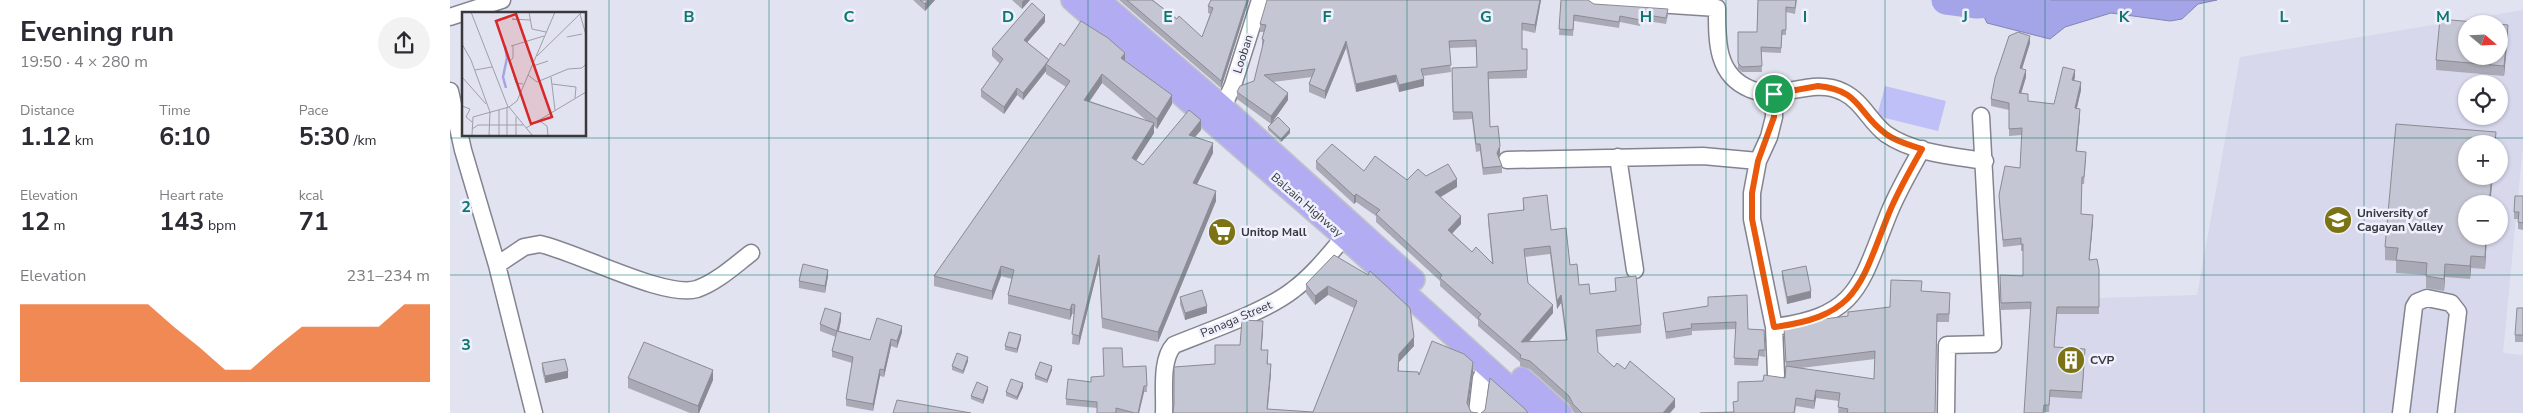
<!DOCTYPE html>
<html lang="en">
<head>
<meta charset="utf-8">
<style>
	:root { --surface:#fff; --page:#f2f2f3; --text:#2b2b33; --muted:#7c7c81; --accent:#ea580c }
	body { margin:0; font-family:"Nunito Sans",sans-serif; background:var(--page); color:var(--text); height:100vh; display:flex; flex-direction:column; font-size:19px; white-space:nowrap }
	* { box-sizing:border-box; margin:0 }
	p { font-size:16px; color:var(--muted) }
	.icon { flex:none; width:28px; height:28px; fill:none; stroke:currentColor; stroke-width:2; stroke-linecap:round; stroke-linejoin:round }
	.map { position:relative; flex:1; overflow:hidden }
	.drawer { display:flex; flex-direction:column; background:var(--surface); width:450px }
	.drawer>* { flex:none }
	.needle { width:32px; rotate:109deg }
	.tools { position:absolute; left:2008px; top:15px; display:grid; gap:10px }
	.tools a { display:grid; place-items:center; width:50px; height:50px; border-radius:50%; background:var(--surface); box-shadow:0 1px 4px #0004; font-size:25px }
	.pin { position:absolute; display:grid; place-items:center; width:42px; height:42px; color:#fff; margin:-21px; border:2px solid #fff; border-radius:50%; box-shadow:0 1px 5px #0007 }
	.round { display:grid; place-items:center; flex:none; width:52px; height:52px; border-radius:26px; background:var(--page) }
	.summary { display:flex; align-items:center; justify-content:space-between; height:85px; padding:0 20px }
	h1 { font-size:28px; font-weight:700; line-height:38px }
	.stats { display:grid; grid-template-columns:repeat(3,1fr); gap:8px; height:85px; padding:5px 20px }
	.stats div { display:grid; align-content:center }
	.stats b { font-size:25px; font-weight:700 }
	.stats small { font-size:14px; font-weight:400 }
	.stats p { font-size:14px }
	.chart { height:140px; padding:10px 20px }
	.chart p { display:flex; justify-content:space-between }
	.chart svg { width:100%; height:90px; margin-top:5px; fill:var(--accent); opacity:.7 }
	main { display:flex; flex:1; min-height:0 }
	.map>svg:first-child { display:block }
	.built { fill:#d7d8ec; fill-rule:evenodd }
	.green { fill:#bfc0f7 }
	.water { fill:#a4a4e8; stroke:#8484b5 }
	.lines { fill:none; stroke-linecap:round; stroke-linejoin:round }
	.river { stroke:#a4a4e8; stroke-width:29 }
	.minor-casing { stroke:#838490; stroke-width:19 }
	.major-casing { stroke:#c3c3c5; stroke-width:24 }
	.minor { stroke:#fff; stroke-width:16 }
	.major { stroke:#b2adf3; stroke-width:21 }
	.wall { fill:#a9aab5; fill-rule:evenodd }
	.shaded-wall { fill:#8a8b94 }
	.building { fill:#c5c6d3; stroke:#8a8b94; fill-rule:evenodd }
	.route-casing { stroke:#fff; stroke-width:10 }
	.route { stroke:#ea580c; stroke-width:6 }
	.grid { fill:none; stroke:#0f766e; stroke-width:1; stroke-opacity:0.55 }
	.labels { text-anchor:middle; dominant-baseline:central; stroke-width:5; stroke-linejoin:round; paint-order:stroke }
	.street-label { font-size:12px; fill:#38383d; stroke:#eff0fd }
	.poi-label { font-size:12px; font-weight:bold; fill:#38383d; stroke:#eff0fd; text-anchor:start }
	.inset-river { fill:none; stroke:#a4a4e8; stroke-width:2.5 }
	.inset-road { fill:none; stroke:#9e9fa8; stroke-width:1 }
	.view { fill:#d62828; fill-opacity:0.15; stroke:#d62828; stroke-width:2.5 }
	.inset-edge { fill:none; stroke:#38383d; stroke-width:2.5 }
	.grid-label { font-size:16px; text-anchor:middle; font-weight:bold; fill:#0f766e; stroke:#eff0fd; stroke-width:5; stroke-linejoin:round; paint-order:stroke }
</style>
</head>
<body>
<main>
<section class="drawer">
<div class="summary"><div><h1>Evening run</h1><p>19:50 · 4 × 280 m</p></div><a class="round"><svg class="icon" aria-label="share" viewBox="0 0 24 24"><path d="M12 15V3M7 8l5-5 5 5M5 13v7h14v-7"/></svg></a></div>
<div class="stats">
<div><p>Distance</p><b>1.12<small> km</small></b></div>
<div><p>Time</p><b>6:10</b></div>
<div><p>Pace</p><b>5:30<small> /km</small></b></div>
</div>
<div class="stats">
<div><p>Elevation</p><b>12<small> m</small></b></div>
<div><p>Heart rate</p><b>143<small> bpm</small></b></div>
<div><p>kcal</p><b>71</b></div>
</div>
<div class="chart"><p><span>Elevation</span>231–234 m</p>
<svg viewBox="0 0 160 44" preserveAspectRatio="none"><path d="M0 44V6L10 6L20 6L30 6L40 6L50 6L60 17L70 27L80 38L90 38L100 27L110 17L120 17L130 17L140 17L150 6L160 6V44z"/></svg>
</div>
</section>
<div class="map">
<svg width="2073" height="413" viewBox="0 0 2073 413">
	<rect width="100%" height="100%" fill="#e2e3f0"/>
	<path class="built" d="M2073,10V146L2053,353L2073,355V413H1575L1581,300L1747,295L1790,57ZM2016,24H2049V56H2016ZM2016,84H2049V116H2016ZM2016,144H2049V176H2016ZM2016,204H2049V236H2016Z"/>
	<path class="green" d="M1435,86L1496,101L1488,131L1427,116Z"/>
	<path class="water" d="M1526,0H1767L1748,4L1732,19L1720,21L1661,13L1615,27L1600,39L1537,23Z"/>
	<g class="lines">
		<path class="river" d="M1496,0L1527,4L1586,0"/>
		<defs>
			<path id="minor" d="M1145,0L1267,8C1267,41 1266,75 1300,89C1308,92 1318,95 1326,93C1349,90 1372,81 1393,92C1412,101 1420,122 1436,134C1463,153 1503,156 1535,161
				M0,17L52,0
				M0,91L13,150L47,265L84,413
				M1324,94V117L1319,137L1308,161L1302,193V219L1324,327L1326,375
				M773,107L783,85L810,0
				M1168,157L1185,270
				M1057,160L1253,156L1308,161
				M47,265L74,247L90,244C127,252 215,299 247,289C267,282 284,266 301,253
				M1324,327C1409,316 1410,285 1439,213C1448,191 1460,170 1472,149
				M714,413C715,393 710,360 724,345C758,331 815,312 843,290C863,275 878,256 894,237
				M1027,413L1031,378L1037,365
				M1496,413L1497,345L1543,344L1531,116
				M1951,413L1964,307L1967,302L1977,298L2001,303L2008,312L1996,413"/>
			<path id="major" d="M622,0L894,237L1088,413
				M649,0L773,107L964,280
				M1072,378L1111,413"/>
		</defs>
		<use href="#minor" class="minor-casing"/>
		<use href="#major" class="major-casing"/>
		<use href="#minor" class="minor"/>
		<use href="#major" class="major"/>
	</g>
	<path class="wall" d="M463,0H485L475,11Z
		M562,0H580L572,9Z
		M669,0H703L727,19L752,37L760,14L758,13V6L761,0H799L771,88Z
		M1091,0L1085,33L1072,30V49H1077V78L1039,79L1040,127L1050,153L1049,157L1052,166V173L1033,175L1030,151L1026,152L1022,119L1003,120L1002,68L1027,67L1026,47L999,48L1001,72L973,76L974,86L949,92L946,82L906,92L896,48L875,99L859,92V84L862,77L823,82L838,100L821,124L787,99V92L804,81L813,47L812,46V39L814,32H810V24Z
		M1111,0L1144,4L1218,15L1216,24L1191,20L1190,26L1170,22L1169,28L1124,21L1123,36L1109,35Z
		M1308,0H1347L1345,14L1336,12V35H1332L1331,53L1311,52L1312,72H1292L1288,69V32H1307Z
		M595,22L577,42L599,60L614,46L675,61L722,104L707,129L704,126V133L686,161L693,165L751,130L745,137L763,153L747,184L766,201L708,342L652,328L649,264L629,345L622,344L624,314H622L620,320L558,304V295L562,279L551,276L542,300L484,286V276L616,87L596,74V71L573,100L567,95L554,114L531,97V90L550,64L542,56V49ZM652,83L697,121L640,101Z
		M2058,35L2054,76L1986,70V60Z
		M1580,43L1572,69L1576,77L1571,94L1578,101L1604,104L1625,77L1624,81L1631,90L1627,108L1630,116L1627,151L1636,159L1634,184H1632L1631,214L1643,222L1639,260L1649,270V314H1607L1604,347L1635,356L1632,399L1600,397L1599,412H1594L1593,413H1574L1581,309L1551,310L1550,282L1573,276V251H1571V245L1553,247L1549,202V195L1570,168L1572,135L1559,136V110L1541,106V99Z
		M818,127L840,133L831,142L818,130Z
		M2046,144L2016,176H2043L2040,204H2016V236H2037L2035,269L2021,268L2020,279L1995,277L1994,291L1976,288V275L1946,273V261L1935,260V247Z
		M866,161L957,180L976,176L1007,187L991,197L1011,224L1002,233L1022,252L1042,263L1038,222V214L1073,210V198L1101,230L1120,265L1129,285L1140,294L1166,291L1165,278L1191,325V333L1146,337L1148,352L1164,367L1225,407L1220,413H1124L1119,404L1080,369L1070,366V362L1028,326V320L990,286V281L926,222V216L906,202L904,204L866,169ZM1100,254L1107,309L1111,303L1116,340L1079,342L1103,313L1078,283L1075,257Z
		M2073,196V230L2068,229V219H2064V212Z
		M884,255L964,346L949,362V371L969,375L1023,371L1018,405L1021,412L723,413L765,364L790,345L813,330L811,350L818,359V364L821,373L818,409L863,412L904,308L878,295L865,305L856,293V284Z
		M1332,271L1361,298L1337,304L1332,278Z
		M378,276L375,293L349,288V281Z
		M1472,291L1500,301L1499,322H1487L1485,413H1388L1389,401L1366,398L1364,409L1346,406L1345,413H1250L1283,412L1288,401L1313,381L1335,378L1336,369L1334,335L1398,316V312L1440,307ZM1425,359L1424,379L1351,368Z
		M730,297L757,313L735,320L730,304Z
		M1258,306L1298,329L1314,330L1315,357L1309,356L1308,366L1284,365L1286,329L1242,331V335L1216,339L1213,313Z
		M2073,308V342H2065V335Z
		M391,320L389,331L420,340L452,332L447,348L441,346L434,377L430,376L423,411L396,406V399L402,363L382,357V351L386,337L370,331V324Z
		M571,339L567,353L555,350V346Z
		M518,361L513,374L502,370V366Z
		M92,363L118,378L95,383L92,370Z
		M696,366L697,392H694L689,413H647V408L616,405V399L641,382L673,367Z
		M602,370L597,383L585,379V375Z
		M178,378L263,380L249,413H240L178,388Z
		M573,387L567,400L556,396V392Z
		M538,390L533,404L521,399V396Z"/>
	<path class="shaded-wall" d="M478,0H485L475,11V4Z
		M574,0H580L572,9V2Z
		M797,0H799L771,88V81Z
		M1090,0H1091L1085,33V25Z
		M595,15V22L574,46V40Z
		M2058,25V35L2054,76V66Z
		M1580,36V43L1570,75V68Z
		M896,41V48L875,99V91Z
		M675,53V63L671,58Z
		M596,64V71L573,100V93Z
		M1576,70V77L1569,100V93Z
		M1625,70V77L1622,87V80Z
		M652,74V83L634,109V100Z
		M946,75V82L906,92V84Z
		M974,79V86L949,92V85Z
		M1631,82V90L1625,115V108Z
		M567,88V95L554,114V107Z
		M838,93V100L821,124V116Z
		M722,95V104L707,129V119Z
		M1630,109V116L1626,158V151Z
		M751,120V130L739,144V135Z
		M704,123V133L682,167V158Z
		M840,129V133L831,142V139Z
		M763,143V153L743,192V183Z
		M1050,146V153L1047,161V153Z
		M2042,176H2043L2040,204H2039Z
		M1007,179V187L985,200V192Z
		M766,191V201L708,342V332Z
		M906,194V202L904,204V196Z
		M1643,215V222L1639,267V260Z
		M1011,216V224L998,238V230Z
		M2036,236H2037L2035,269V257Z
		M649,255V264L629,345V336Z
		M2021,256V268L2020,279V266Z
		M1995,264V277L1994,291V279Z
		M551,266V276L542,300V291Z
		M378,270V276L375,293V286Z
		M878,286V295L865,305V296Z
		M1361,291V298L1337,304V297Z
		M1111,295V303L1107,309V301Z
		M622,304V314L620,320V310Z
		M1103,305V313L1071,350V342Z
		M757,306V313L735,320V313Z
		M391,313V320L387,338V331Z
		M813,321V330L811,358V350Z
		M452,326V332L447,348V341Z
		M571,335V339L567,353V349Z
		M964,337V346L949,362V354Z
		M441,339V346L434,377V370Z
		M518,357V361L513,374V371Z
		M1023,362V371L1017,412V403Z
		M821,364V373L817,413Z
		M602,366V370L597,383V380Z
		M430,369V376L423,411V404Z
		M263,370V380L249,413H248V406Z
		M118,371V378L95,383V376Z
		M573,383V387L567,400V397Z
		M694,386V392L689,413H688Z
		M538,387V390L533,404V400Z
		M1366,390V398L1364,409V401Z
		M1225,399V407L1220,413H1213Z"/>
	<path class="building" d="M470,0H478L475,4Z
		M677,0H702L727,19L729,16L752,37L763,8L758,6L761,0H797L771,81Z
		M817,0H1090L1085,25L1072,23V49H1077V70L1038,72L1040,127L1048,126L1050,146L1047,153L1052,166L1033,168L1030,144H1026L1022,112H1003L1002,68L1027,67L1026,40L999,41L1001,65L971,69L974,79L949,85L946,75L906,84L896,41L875,91L859,84L865,69L814,75L838,93L821,116L787,92L790,86L804,81L814,40L812,39L816,25L810,24Z
		M1111,0H1138L1144,4L1218,9L1216,18L1191,14L1190,20L1170,16L1169,22L1124,15L1123,30L1109,29Z
		M1308,0H1346L1345,8L1336,7V30H1332L1331,48L1311,47L1312,66L1292,67L1288,63V32H1307Z
		M582,3L595,15L574,40L599,60L573,93L567,88L554,107L531,90L553,59L542,49Z
		M1990,19L2045,24H2016V56H2049V24L2058,25L2054,66L1986,60Z
		M631,21L658,38L675,53L671,58L722,95L707,119L652,74L634,100L704,123L682,158L693,165L739,110L751,120L739,135L763,143L743,183L766,191L708,332L652,318L649,255L629,336L622,334L625,305L622,304L620,310L558,295L564,270L551,266L542,291L484,276L620,81L596,64L610,43L614,46Z
		M1568,32L1580,36L1570,68L1576,70L1569,93L1578,94V101L1604,104L1613,67L1625,70L1622,80L1631,82L1625,108L1630,109L1626,151L1636,152L1634,177H1632L1631,214L1643,215L1639,260L1647,259L1649,270V307H1607L1604,347L1635,349L1632,392L1600,390L1599,405H1594L1593,413H1574L1581,302L1551,303L1550,275L1573,276V244H1571V238L1553,240L1549,195L1555,166L1570,168L1572,128L1559,129V103L1541,99L1545,78L1559,36Z
		M828,117L840,129L831,139L818,127Z
		M1946,124L2046,132L2045,144H2016V176H2042L2039,204H2016V236H2036L2035,257L2021,256L2020,266L1995,264L1994,279L1976,276L1977,263L1946,260L1948,248L1935,247Z
		M882,144L914,171L925,156L957,180L968,169L976,176L998,164L1007,179L985,192L1011,216L998,230L1022,252L1026,247L1043,264L1038,214L1074,210L1073,198L1097,195L1101,230L1116,228L1120,265L1127,264L1129,285L1139,284L1140,294L1166,291L1165,278L1186,276L1191,325L1146,330L1148,352L1164,367L1167,363L1175,369L1180,361L1225,399L1213,413H1132L1123,404L1119,396L1080,361L1070,358L1071,355L1028,318L1031,314L990,278L992,275L926,214L930,210L906,194L904,196L866,161ZM1100,246L1107,301L1111,295L1117,340L1071,342L1103,305L1078,283L1074,249Z
		M2065,196H2073V223L2068,222L2069,212H2064Z
		M884,255L918,275L920,271L960,308L964,337L949,354L948,371L968,372L969,375L982,341L1014,354L1023,362L1017,403L1021,412L1028,413H723L724,404V367L765,364V345H790L792,320L813,321L811,350H818L817,364H821L817,409L863,412L907,301L878,286L865,296L856,284Z
		M353,264L378,270L375,286L349,281Z
		M1356,266L1361,291L1337,297L1332,271Z
		M1441,280L1472,281L1471,291L1500,293L1499,314H1487L1485,413H1397L1398,409L1388,407L1390,393L1366,390L1364,401L1346,398L1344,413H1250L1284,412L1283,402L1288,401V382L1313,381L1314,375L1335,378L1336,366L1424,379L1425,351L1336,362L1334,327L1365,320L1398,316V312L1440,307Z
		M752,290L757,306L735,313L730,297Z
		M1297,295L1298,329L1314,330L1315,350H1309L1308,359L1284,358L1286,322L1241,324L1242,328L1216,332L1213,313L1258,306V297Z
		M375,308L391,313L387,331L370,324Z
		M2067,308H2073V335H2065Z
		M427,318L452,326L447,341L441,339L434,370L430,369L423,404L396,399L403,357L382,351L387,331L420,340Z
		M559,332L571,335L567,349L555,346Z
		M194,342L263,370L248,406L178,378Z
		M653,348H672L673,367L696,366L697,386H694L688,413H685L666,408V413H647V402L616,399L618,379L641,382V377L654,376Z
		M507,353L518,357L513,371L502,366Z
		M115,359L118,371L95,376L92,363Z
		M590,362L602,366L597,380L585,375Z
		M1040,378L1075,409L1078,413H1031L1035,410Z
		M561,379L573,383L567,397L556,392Z
		M527,382L538,387L533,400L521,396Z
		M447,400L521,413H443Z"/>
	<g class="lines">
		<defs>
			<path id="route" d="M1368,86C1411,90 1407,113 1436,134C1447,142 1460,145 1472,149C1460,170 1448,191 1439,213C1410,285 1409,316 1324,327L1302,219V193L1308,161L1324,117V94Z"/>
		</defs>
		<use href="#route" class="route-casing"/>
		<use href="#route" class="route"/>
	</g>
	<path class="grid" d="M159,0V413M319,0V413M478,0V413M638,0V413M797,0V413M957,0V413M1116,0V413M1276,0V413M1435,0V413M1595,0V413M1754,0V413M1914,0V413M0,138H2073M0,275H2073"/>
	<defs>
		<symbol id="university-disc" viewBox="-11 -11 22 22"><circle r="9.5" fill="#7c7315" stroke="#eff0fd"/><path d="M0-5L7-2L0 1L-7-2ZM-4 1L0 2.5L4 1V4Q0 6-4 4Z" fill="#fff"/></symbol>
		<symbol id="supermarket-disc" viewBox="-11 -11 22 22"><circle r="9.5" fill="#7c7315" stroke="#eff0fd"/><path d="M-6-5.5h2.5l.6 2H6L4.5 2H-2.5L-4.4-4H-6ZM-1.5 3.2a1.3 1.3 0 1 0 .1 0ZM3 3.2a1.3 1.3 0 1 0 .1 0Z" fill="#fff"/></symbol>
		<symbol id="building-disc" viewBox="-11 -11 22 22"><circle r="9.5" fill="#7c7315" stroke="#eff0fd"/><path d="M-4-6H4V6H1V3H-1V6H-4ZM-2.5-4.3h1.7v1.8h-1.7ZM.8-4.3h1.7v1.8H.8ZM-2.5-1h1.7V.8h-1.7ZM.8-1h1.7V.8H.8Z" fill="#fff"/></symbol>
	</defs>
	<g fill-rule="evenodd">
		<use href="#university-disc" x="1872" y="204" width="32" height="32"/>
		<use href="#supermarket-disc" x="756" y="216" width="32" height="32"/>
		<use href="#building-disc" x="1605" y="344" width="32" height="32"/>
	</g>
	<g class="labels">
		<g class="street-label">
			<text transform="translate(793 54) rotate(-72)">Looban</text>
			<text transform="translate(857 205) rotate(41)">Balzain Highway</text>
			<text transform="translate(786 319) rotate(-23)">Panaga Street</text>
		</g>
		<g class="poi-label">
			<text x="1907" y="213">University of<tspan x="1907" dy="14">Cagayan Valley</tspan></text>
			<text x="791" y="232">Unitop Mall</text>
			<text x="1640" y="360">CVP</text>
		</g>
	</g>
	<g transform="translate(12 12)">
		<rect width="124" height="124" fill="#e2e3f0"/>
		<path class="inset-river" d="M43,34L45,46L41,65L44,76"/>
		<path class="inset-road" d="M9,0L46,95M67,0L70,17L84,20M118,2L124,23M57,8L50,7L68,8M105,25L120,22M0,32L9,48L28,100M51,33V46L48,49L54,71L61,72M49,34L82,24M75,44L120,0M71,54L86,49M13,58L30,55M66,63L75,70L106,57L120,56L124,52M0,65L24,92M89,65L93,98M90,72L114,75L113,86M0,94L8,97L4,105L10,110M47,95L70,123M76,108L85,114L86,123M64,116L124,80M10,117L16,113H61M10,123L11,105L47,95L55,89L93,0M27,123L28,100M37,123V98M45,123V95M54,123V105"/>
		<path class="view" d="M54,2L90,105L69,112L34,9Z"/>
		<rect width="124" height="124" class="inset-edge"/>
	</g>
	<g class="grid-label">
		<text x="239" y="22">B</text>
		<text x="399" y="22">C</text>
		<text x="558" y="22">D</text>
		<text x="718" y="22">E</text>
		<text x="877" y="22">F</text>
		<text x="1036" y="22">G</text>
		<text x="1196" y="22">H</text>
		<text x="1355" y="22">I</text>
		<text x="1515" y="22">J</text>
		<text x="1674" y="22">K</text>
		<text x="1834" y="22">L</text>
		<text x="1993" y="22">M</text>
		<text x="16" y="212">2</text>
		<text x="16" y="350">3</text>
	</g>
</svg>
<div class="tools">
<a><svg class="needle" viewBox="-14 -14 28 28"><path d="M0-13l5 13h-10z" fill="#e53935"/><path d="M0 13l5-13h-10z" fill="#7c7c81"/></svg></a>
<a><svg class="icon" aria-label="locate" viewBox="0 0 24 24"><circle cx="12" cy="12" r="6"/><path d="M12 2v4M12 18v4M2 12h4M18 12h4"/></svg></a>
<a>+</a>
<a>−</a>
</div>
<div class="pin" style="left:1324px;top:94px;background:#1e9e55"><svg class="icon" aria-label="arrive" viewBox="0 0 24 24"><path d="M6 21V4h12l-3 4 3 4H6"/></svg></div>
</div>
</main>
</body>
</html>
